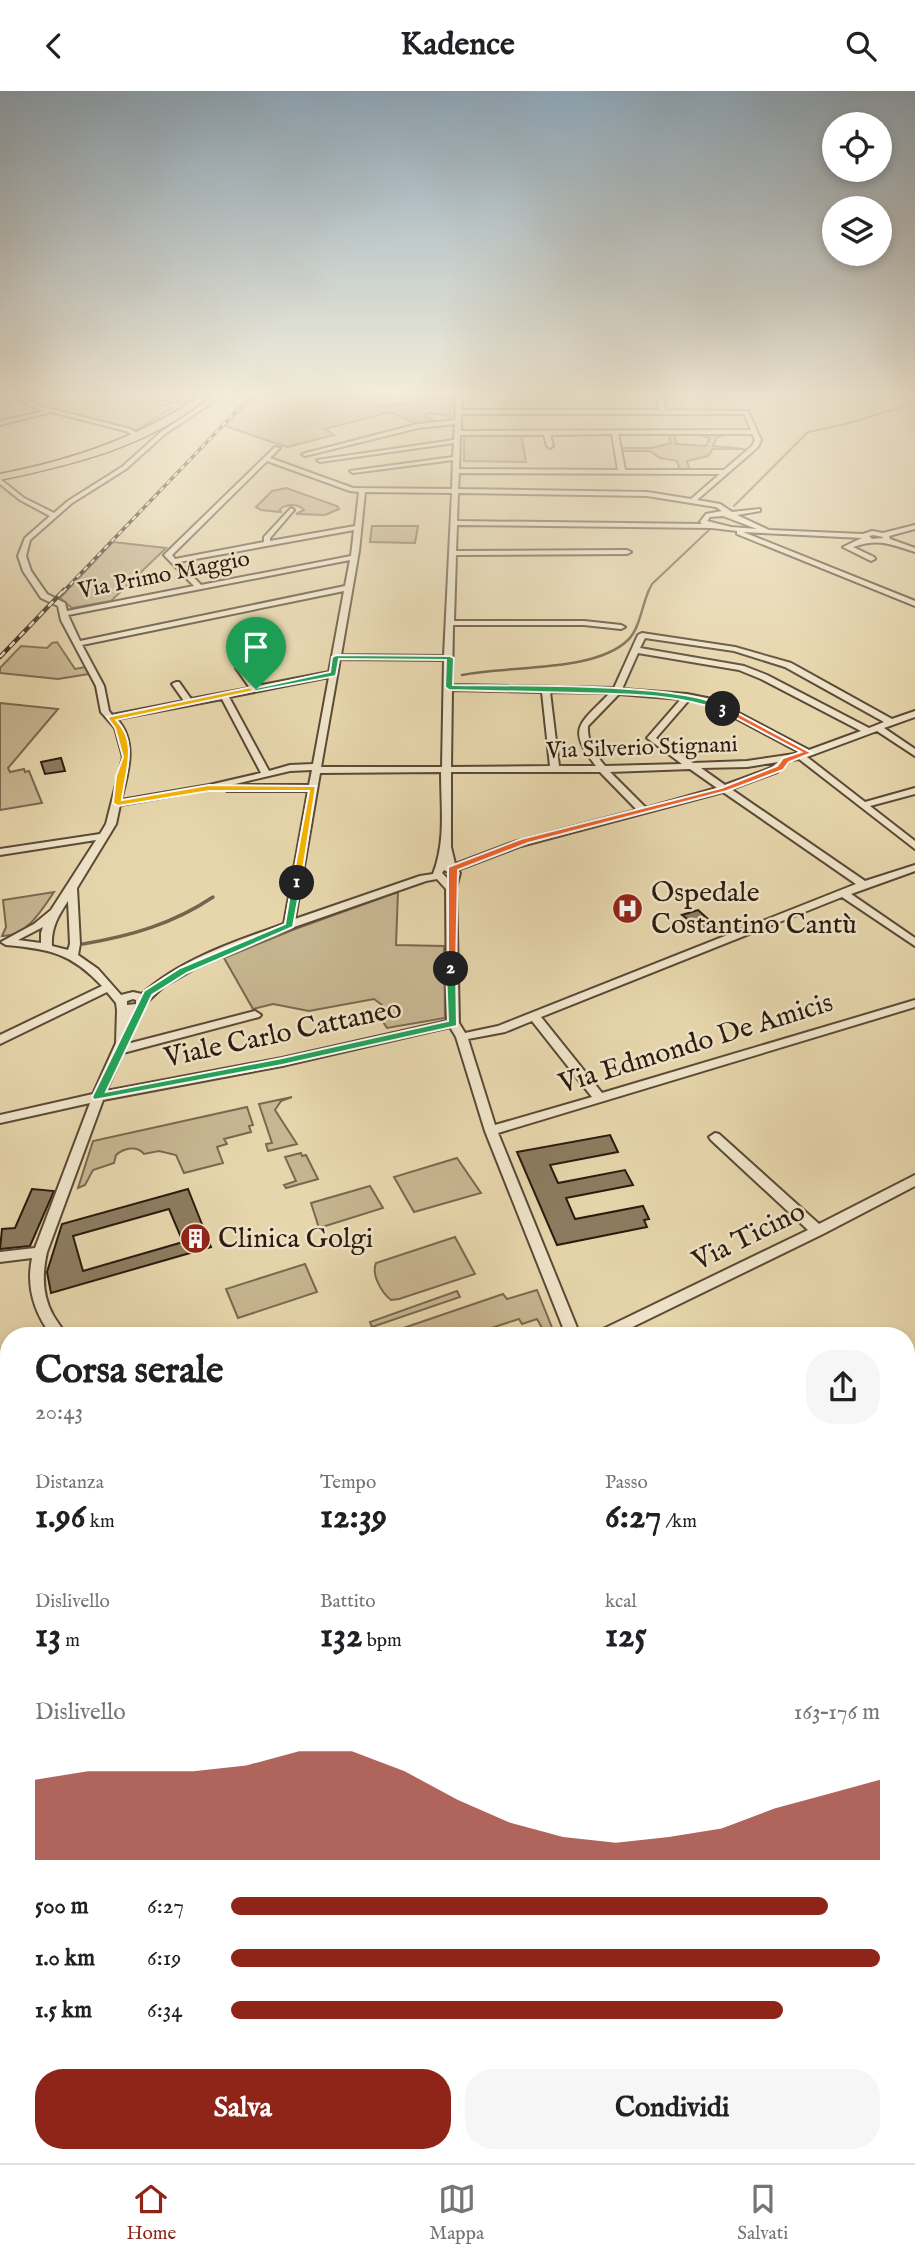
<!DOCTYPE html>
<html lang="it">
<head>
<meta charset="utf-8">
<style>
	:root { --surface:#fff; --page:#f6f6f6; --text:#202124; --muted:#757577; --line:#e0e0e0; --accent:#8f2418 }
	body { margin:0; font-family:"IM FELL English",serif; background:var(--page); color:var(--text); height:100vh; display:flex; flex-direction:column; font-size:26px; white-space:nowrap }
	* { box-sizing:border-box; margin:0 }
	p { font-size:23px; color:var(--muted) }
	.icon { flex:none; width:38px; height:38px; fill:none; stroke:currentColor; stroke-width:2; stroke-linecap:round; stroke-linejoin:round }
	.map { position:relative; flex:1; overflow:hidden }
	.details { position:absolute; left:0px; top:1236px; width:915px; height:836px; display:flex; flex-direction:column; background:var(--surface); border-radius:28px 28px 0 0; box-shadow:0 4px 10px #0003 }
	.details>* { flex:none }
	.controls { position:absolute; left:822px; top:21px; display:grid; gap:14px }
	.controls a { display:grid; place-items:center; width:70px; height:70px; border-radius:50%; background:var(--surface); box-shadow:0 4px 10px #0003; font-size:35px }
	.pin { position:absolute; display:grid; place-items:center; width:60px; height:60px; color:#fff; margin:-72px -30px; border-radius:50% 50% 50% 0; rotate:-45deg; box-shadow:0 0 7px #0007 }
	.pin .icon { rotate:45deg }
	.km { position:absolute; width:35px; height:35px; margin:-18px; border-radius:50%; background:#222; color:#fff; font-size:19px; line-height:35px; text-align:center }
	.round { display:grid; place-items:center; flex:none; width:74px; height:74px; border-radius:28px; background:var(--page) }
	.headline { display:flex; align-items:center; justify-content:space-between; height:119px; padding:0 35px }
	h1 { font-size:38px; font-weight:700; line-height:52px }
	.stats { display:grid; grid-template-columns:repeat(3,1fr); gap:10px; height:119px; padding:7px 35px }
	.stats div { display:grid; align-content:center }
	.stats b { font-size:35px; font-weight:700 }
	.stats small { font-size:19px; font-weight:400 }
	.stats p { font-size:19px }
	.chart { height:196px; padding:14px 35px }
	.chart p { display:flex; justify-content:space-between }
	.chart svg { width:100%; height:126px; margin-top:7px; fill:var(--accent); opacity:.7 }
	.cta { display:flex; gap:14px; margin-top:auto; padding:14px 35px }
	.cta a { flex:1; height:80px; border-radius:28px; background:var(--accent); color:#fff; font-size:28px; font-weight:700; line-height:80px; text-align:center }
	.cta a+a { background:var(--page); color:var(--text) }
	ul { padding:0 35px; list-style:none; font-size:23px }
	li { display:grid; grid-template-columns:112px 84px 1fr; align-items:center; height:52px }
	li i { height:18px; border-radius:9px; background:var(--accent) }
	header { display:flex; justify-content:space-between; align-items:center; height:91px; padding:0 35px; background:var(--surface); font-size:32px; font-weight:700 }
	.dock { display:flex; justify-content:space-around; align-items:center; height:98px; border-top:2px solid var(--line); background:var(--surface); font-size:19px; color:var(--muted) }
	.dock a { display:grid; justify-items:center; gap:4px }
	.dock .current { color:var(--accent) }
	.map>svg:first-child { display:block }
	.green { fill:#c7b691; stroke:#7a6850; stroke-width:2 }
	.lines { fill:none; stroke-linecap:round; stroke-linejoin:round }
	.stream-far3 { stroke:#76644c; stroke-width:2 }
	.stream-far2 { stroke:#76644c; stroke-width:2.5 }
	.stream-far1 { stroke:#76644c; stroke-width:3.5 }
	.stream { stroke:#76644c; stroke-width:5 }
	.building { fill:#8d7c60; stroke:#2c1a0e; stroke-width:2; fill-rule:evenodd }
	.minor-casing { stroke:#5b4936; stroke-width:4 }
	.major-casing { stroke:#2c1a0e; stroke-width:3 }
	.minor { fill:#efe4c9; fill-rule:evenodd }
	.major { fill:#e7d6ac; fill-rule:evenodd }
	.rail-far1-casing { stroke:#2c1a0e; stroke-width:3.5 }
	.rail-casing { stroke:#2c1a0e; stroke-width:4.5 }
	.rail-far1 { stroke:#efe4c9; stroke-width:2; stroke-dasharray:5; stroke-linecap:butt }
	.rail { stroke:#efe4c9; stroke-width:2.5; stroke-dasharray:7; stroke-linecap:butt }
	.split-1 { fill:#f5b400; stroke:#fff; stroke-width:2 }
	.split-2 { fill:#22a559; stroke:#fff; stroke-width:2 }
	.split-3 { fill:#f0652b; stroke:#fff; stroke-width:2 }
	.split-4 { fill:#22a559; stroke:#fff; stroke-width:2 }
	.labels { text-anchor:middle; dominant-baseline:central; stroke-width:5; stroke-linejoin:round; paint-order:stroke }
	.far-street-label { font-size:23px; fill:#2c1a0e; stroke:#efe4c9 }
	.poi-label { font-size:28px; fill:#2c1a0e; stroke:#efe4c9; text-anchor:start }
	.street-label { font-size:28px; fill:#2c1a0e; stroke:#efe4c9 }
</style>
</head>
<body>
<header><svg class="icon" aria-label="back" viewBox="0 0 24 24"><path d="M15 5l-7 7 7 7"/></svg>Kadence<svg class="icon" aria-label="search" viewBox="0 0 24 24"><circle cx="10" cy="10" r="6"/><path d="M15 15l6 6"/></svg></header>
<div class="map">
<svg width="915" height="2072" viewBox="0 0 915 2072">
	<rect width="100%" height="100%" fill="#e7d6ac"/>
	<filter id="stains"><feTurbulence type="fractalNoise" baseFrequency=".00286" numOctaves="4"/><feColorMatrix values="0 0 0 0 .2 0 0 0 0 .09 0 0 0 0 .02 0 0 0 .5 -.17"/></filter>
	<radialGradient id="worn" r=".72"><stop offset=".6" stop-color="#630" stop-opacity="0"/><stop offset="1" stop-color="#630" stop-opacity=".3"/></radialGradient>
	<path class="green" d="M67,305H198C181,316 169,311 150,307L147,309L172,317L137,339L38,316Z
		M276,305H357L381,316L451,305L450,325L429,322L424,324L437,331L417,333L390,321L325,338L334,344L287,356L225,335L250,310Z
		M668,342H674L676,353L706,355L710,347L696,343H729L717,346L713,355L745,358H713L708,365L687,370L690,380H680L677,370L660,367L650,360H623L622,357H651L671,352Z
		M464,343H521L526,371L464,370Z
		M286,397L337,415L339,418L325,424L296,423L304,419C298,412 286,413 280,418L281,421L261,419L256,416L272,400Z
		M372,435H418L415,452L370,451Z
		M113,451L166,457L111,510L72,517L60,507Z
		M57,551L75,578L85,576L89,583L58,588L0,582V577L21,555L47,557L52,552Z
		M0,612L58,618L8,677L10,681L24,678L25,681L29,680L42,712L0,719Z
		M54,801C42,819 26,846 2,845L6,836L3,809Z
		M398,801L396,854L444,855L445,927L387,937L379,925L383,921L382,914L374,908L309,920L273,913L253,918L224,867L295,838Z
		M292,1006L281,1010L275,1019L297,1053L268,1060L266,1053L272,1052L259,1013Z
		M247,1016L253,1034L249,1035L251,1041L224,1048L227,1053L217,1056L223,1072L184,1082L176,1064L159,1060L144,1063C137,1054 124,1057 116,1064L114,1072L93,1079L85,1094L78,1097L93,1050Z
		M301,1062L302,1065L306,1064L318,1088L286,1097L284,1094L296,1090L285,1066Z
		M457,1067L481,1102L414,1121L394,1086Z
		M370,1095L383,1117L319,1137L311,1112Z
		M455,1146L475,1183L399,1208L391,1209C382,1202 371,1184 376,1172Z
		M305,1173L317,1201L238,1227L226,1198Z
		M537,1199L555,1244H546L537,1228L522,1233L519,1228L488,1238L490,1242L483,1244H383L503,1203L507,1208Z
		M457,1200L460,1206L372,1236L370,1231Z
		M907,1931L915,1947V2072H490V2063H906Z"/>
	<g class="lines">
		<path class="stream-far3" d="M197,313L211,305
			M734,415L808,341L846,333L915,312
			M648,501L652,493L709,439"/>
		<path class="stream-far2" d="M462,584C508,574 594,582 628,549C640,537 642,514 649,499"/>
		<path class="stream-far1" d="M83,853C130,845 173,833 213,806"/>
		<path class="stream" d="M882,2072L889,2063"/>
	</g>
	<path class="building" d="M61,667L65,680L45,683L41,671Z
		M698,819L719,838L703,840L682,824Z
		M610,1044L618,1061L550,1074L558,1092L625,1079L633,1094L566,1107L575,1128L643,1115L649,1128L644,1129L647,1136L557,1154L517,1061Z
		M32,1098L54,1100L30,1155L0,1158L2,1138L15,1137Z
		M188,1098L211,1156L51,1202L47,1181L62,1133ZM169,1118L183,1151L83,1180L73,1145Z"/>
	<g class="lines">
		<defs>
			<path id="minor" d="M14,305H21L39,315L130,338L141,345L136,346L126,340L51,321L0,334V330L45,320L35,317Z
				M215,305H221L165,343L126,378L72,412L30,449L26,465L31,480L47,503L65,512L67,520L194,495L164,464L275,356L280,357L270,367L353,397L452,398L453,369L353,382L350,380L453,366L454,352L320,371L317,369L454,349L455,333L418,337L305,365L302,363L418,333L455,329L456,305H462L461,319H660L656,305H662L666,319L748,320L761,349L758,356L697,409L720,413L732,421L760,418V420L737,424L769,439L863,443L872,440L883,442L915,434V438L889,445L890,448L915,457V461C890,453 879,447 853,456L874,466L875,468L871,470L843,456L862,447L743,441L915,510V515L737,443V440L712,437L457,434L456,460L627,459L631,461L627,463L456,464L454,530H584L621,534L625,536L621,538L584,534H453L452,594L614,597L638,544L642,542L735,556L791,572L892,628L915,620V626L884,637L915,658V665L877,640L807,666L865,711L915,697V703L870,715L915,750V758L799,668L790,669L777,681L731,698L865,790L915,774V780L851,803L915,847V855L842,806L541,926L602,1002L915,909V916L498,1042L580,1244H566L485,1040L456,946L450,936L282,975L103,1009L47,1161C42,1183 42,1204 53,1224C57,1231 62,1237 66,1244H51C34,1221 26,1196 32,1167L0,1171V1161L35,1157L90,1012L0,1032V1024L93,1003L116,952L117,919L116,912L107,901L0,953V944L102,895C71,862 50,858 6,854L1,851L34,833L51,819L96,749L0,764V758L100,743L106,733L123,666L115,637L101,621L96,595L61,529L58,515L41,507L23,480L18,465L25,447L50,425L20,409L0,393V388L24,407L54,422L68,410L122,376L161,341ZM461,323H744L751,339L461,340ZM612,343L618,379L459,378L460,344H544L547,355L550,357L553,355L550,344ZM618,343H752L755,349L752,355L724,379H625ZM267,370L350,400L359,401L355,435L270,450V447L294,419L291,417L264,446V451L175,468L172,464ZM459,382L720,383L691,408L647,401L458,398ZM365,401L452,402L444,565L341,564L359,460ZM458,402L647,405L716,416L722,420L706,423L700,431L702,433L457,430ZM723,425L757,438L731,436L707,430L710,426ZM354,439L351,465L201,494L179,471ZM873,444L883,446V447L872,448L869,445ZM350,469L345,495L80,550L68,524ZM344,500L329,581L257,595L243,575H240L236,577L250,597L191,608L179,591H176L172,593L184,610L112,624L109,620L104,595L82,554ZM645,547L734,560L785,576L884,631L869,637L767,584L744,575L640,557ZM638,562L739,579L761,588L861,640L809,659L712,608L687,603L622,598ZM340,568L444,569L442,676H321ZM329,586L313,673L290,674L269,680L229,606ZM452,599L542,601L550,675L451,676ZM550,601L610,602C581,632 565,637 596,675H559ZM619,603L681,608L647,647L682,673L605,675C595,663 587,651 588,635ZM222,608L261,682L209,694L121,709C128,682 138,651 117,628ZM689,609L707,612L801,662L747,670L693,672L656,647ZM778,671L771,677L725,694L701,677L747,676ZM690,678L717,697L646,717L610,681ZM312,679L309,694H231L290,680ZM441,681C441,717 446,749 433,783L420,785L295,828L320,682ZM451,681H600L637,719L514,751L455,773L451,756ZM223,696L227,700H308L284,833C236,850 181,868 142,903L133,901L121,904L98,878L78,864L80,853L77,797L116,733L120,714ZM723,701L856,793L498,935L465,942L459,932L456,797L460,782L458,779L521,755ZM444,779L450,782L448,788L442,782ZM437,788L446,798L447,930L282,967L106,1000L123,962L259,926L261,924L255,920L127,953L147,911L164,895L194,878L277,842L426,790ZM68,810L70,853L68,859L52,855C51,837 58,825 68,810ZM43,836L41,842V852L18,849ZM133,908L136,909V913L127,914V910ZM532,930L592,1006L495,1034L468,948L505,941Z
				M715,1042L719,1043L819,1133L915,1084V1095L823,1143L616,1244H597L599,1240L808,1139L711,1049L709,1046Z
				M9,1343V1355L0,1357V1345Z
				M915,1374V1388L906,1389V1376Z
				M9,1472V1486L0,1488V1474Z
				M906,1669H915V1687H906Z
				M0,1716H9V1734H0Z
				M906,1884L913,1887L915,1890V1919L906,1914Z
				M9,2004V2024L0,2025V2005Z
				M103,2063H125L126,2072H104Z"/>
			<path id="major" d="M200,305H208C153,355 71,374 0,389V383C72,369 138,347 200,305Z"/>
		</defs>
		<use href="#minor" class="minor-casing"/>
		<use href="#major" class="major-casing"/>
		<use href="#minor" class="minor"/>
		<use href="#major" class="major"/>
		<defs>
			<path id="rail-far1" d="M63,501L251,305"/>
			<path id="rail" d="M0,566L64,499"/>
		</defs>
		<use href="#rail-far1" class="rail-far1-casing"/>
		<use href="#rail" class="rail-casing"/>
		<use href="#rail-far1" class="rail-far1"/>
		<use href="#rail" class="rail"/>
	</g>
	<linearGradient id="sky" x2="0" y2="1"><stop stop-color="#8ea8ba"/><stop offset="0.51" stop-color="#f4edda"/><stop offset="1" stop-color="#f4edda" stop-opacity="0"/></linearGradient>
	<rect width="915" height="595" fill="url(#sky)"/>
	<path class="split-1" d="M256,595L258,599L116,629C139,652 125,681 122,709L209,694L316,695L301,792L297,795L292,792L309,700H209L118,715L113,712L116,685L123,666L115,637L107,626Z"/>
	<path class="split-2" d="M297,789L301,792L293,836L187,882L152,904L106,1001L282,967L448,930L446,878L451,875L456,878L457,935L282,974L94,1009L92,1006L144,900L180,877L285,833L292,792Z"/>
	<path class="split-3" d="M721,616H726L812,662L789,671L783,679L727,700L528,752L458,779L456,878L448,880V776L521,748L721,697L777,675L783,667L801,661L721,619Z"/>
	<path class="split-4" d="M336,564L450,565L454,567L453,594C505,595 693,591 727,618L723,620C678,603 628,603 579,602C535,601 492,600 449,599L445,596L446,569L339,568L336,585L256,600L252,598L330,581L332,566Z"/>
	<defs>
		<symbol id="hospital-disc" viewBox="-11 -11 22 22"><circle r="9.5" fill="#8f2418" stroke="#efe4c9"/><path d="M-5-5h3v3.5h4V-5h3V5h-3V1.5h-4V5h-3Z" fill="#fff"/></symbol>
		<symbol id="building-disc" viewBox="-11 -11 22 22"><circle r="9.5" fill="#8f2418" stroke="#efe4c9"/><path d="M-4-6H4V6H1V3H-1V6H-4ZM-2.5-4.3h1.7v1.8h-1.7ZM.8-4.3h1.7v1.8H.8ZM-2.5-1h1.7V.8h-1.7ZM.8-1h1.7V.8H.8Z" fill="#fff"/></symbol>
	</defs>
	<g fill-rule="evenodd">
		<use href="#hospital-disc" x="610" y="800" width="35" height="35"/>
		<use href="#building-disc" x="178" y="1130" width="35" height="35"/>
	</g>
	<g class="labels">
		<g class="far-street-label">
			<text transform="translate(164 484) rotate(-11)">Via Primo Maggio</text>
			<text transform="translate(642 657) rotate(-2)">Via Silverio Stignani</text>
		</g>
		<g class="poi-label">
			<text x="651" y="802">Ospedale<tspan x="651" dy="32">Costantino Cantù</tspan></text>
			<text x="218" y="1148">Clinica Golgi</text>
		</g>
		<g class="street-label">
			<text transform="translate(283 943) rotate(-12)">Viale Carlo Cattaneo</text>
			<text transform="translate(696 953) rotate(-17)">Via Edmondo De Amicis</text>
			<text transform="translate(749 1146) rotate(-26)">Via Ticino</text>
		</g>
	</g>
	<rect width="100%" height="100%" filter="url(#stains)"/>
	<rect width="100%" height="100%" fill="url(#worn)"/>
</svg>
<div class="controls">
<a><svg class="icon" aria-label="locate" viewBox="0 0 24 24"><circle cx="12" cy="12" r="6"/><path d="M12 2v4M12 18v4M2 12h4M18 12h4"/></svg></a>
<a><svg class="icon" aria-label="layers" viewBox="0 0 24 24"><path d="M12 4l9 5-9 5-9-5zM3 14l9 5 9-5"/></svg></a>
</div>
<div class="pin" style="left:256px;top:598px;background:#1e9e55"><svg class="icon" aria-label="arrive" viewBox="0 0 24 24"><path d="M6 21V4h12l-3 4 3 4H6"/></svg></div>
<b class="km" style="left:297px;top:792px">1</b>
<b class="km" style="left:451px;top:878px">2</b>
<b class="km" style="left:723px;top:618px">3</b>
<section class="details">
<div class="headline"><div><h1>Corsa serale</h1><p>20:43</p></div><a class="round"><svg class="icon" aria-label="share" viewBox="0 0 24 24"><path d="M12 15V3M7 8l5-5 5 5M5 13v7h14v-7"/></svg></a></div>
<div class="stats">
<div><p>Distanza</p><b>1.96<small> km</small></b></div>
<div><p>Tempo</p><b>12:39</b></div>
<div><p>Passo</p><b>6:27<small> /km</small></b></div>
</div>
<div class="stats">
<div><p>Dislivello</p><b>13<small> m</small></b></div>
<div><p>Battito</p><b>132<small> bpm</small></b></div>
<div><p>kcal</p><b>125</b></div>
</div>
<div class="chart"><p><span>Dislivello</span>163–176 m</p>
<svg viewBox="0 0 160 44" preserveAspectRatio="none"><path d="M0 44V16L10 13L20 13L30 13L40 11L50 6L60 6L70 13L80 23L90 31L100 36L110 38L120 36L130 33L140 26L150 21L160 16V44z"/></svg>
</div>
<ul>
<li><b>500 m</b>6:27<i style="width:92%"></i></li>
<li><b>1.0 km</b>6:19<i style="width:100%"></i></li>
<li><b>1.5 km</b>6:34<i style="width:85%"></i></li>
</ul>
<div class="cta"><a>Salva</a><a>Condividi</a></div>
</section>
</div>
<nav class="dock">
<a class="current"><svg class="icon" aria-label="home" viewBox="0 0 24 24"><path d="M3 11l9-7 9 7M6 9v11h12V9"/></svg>Home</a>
<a><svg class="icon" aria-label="map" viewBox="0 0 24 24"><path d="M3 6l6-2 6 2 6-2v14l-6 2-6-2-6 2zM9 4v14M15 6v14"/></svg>Mappa</a>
<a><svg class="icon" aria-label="saved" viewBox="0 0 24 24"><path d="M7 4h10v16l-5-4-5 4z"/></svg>Salvati</a>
</nav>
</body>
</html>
